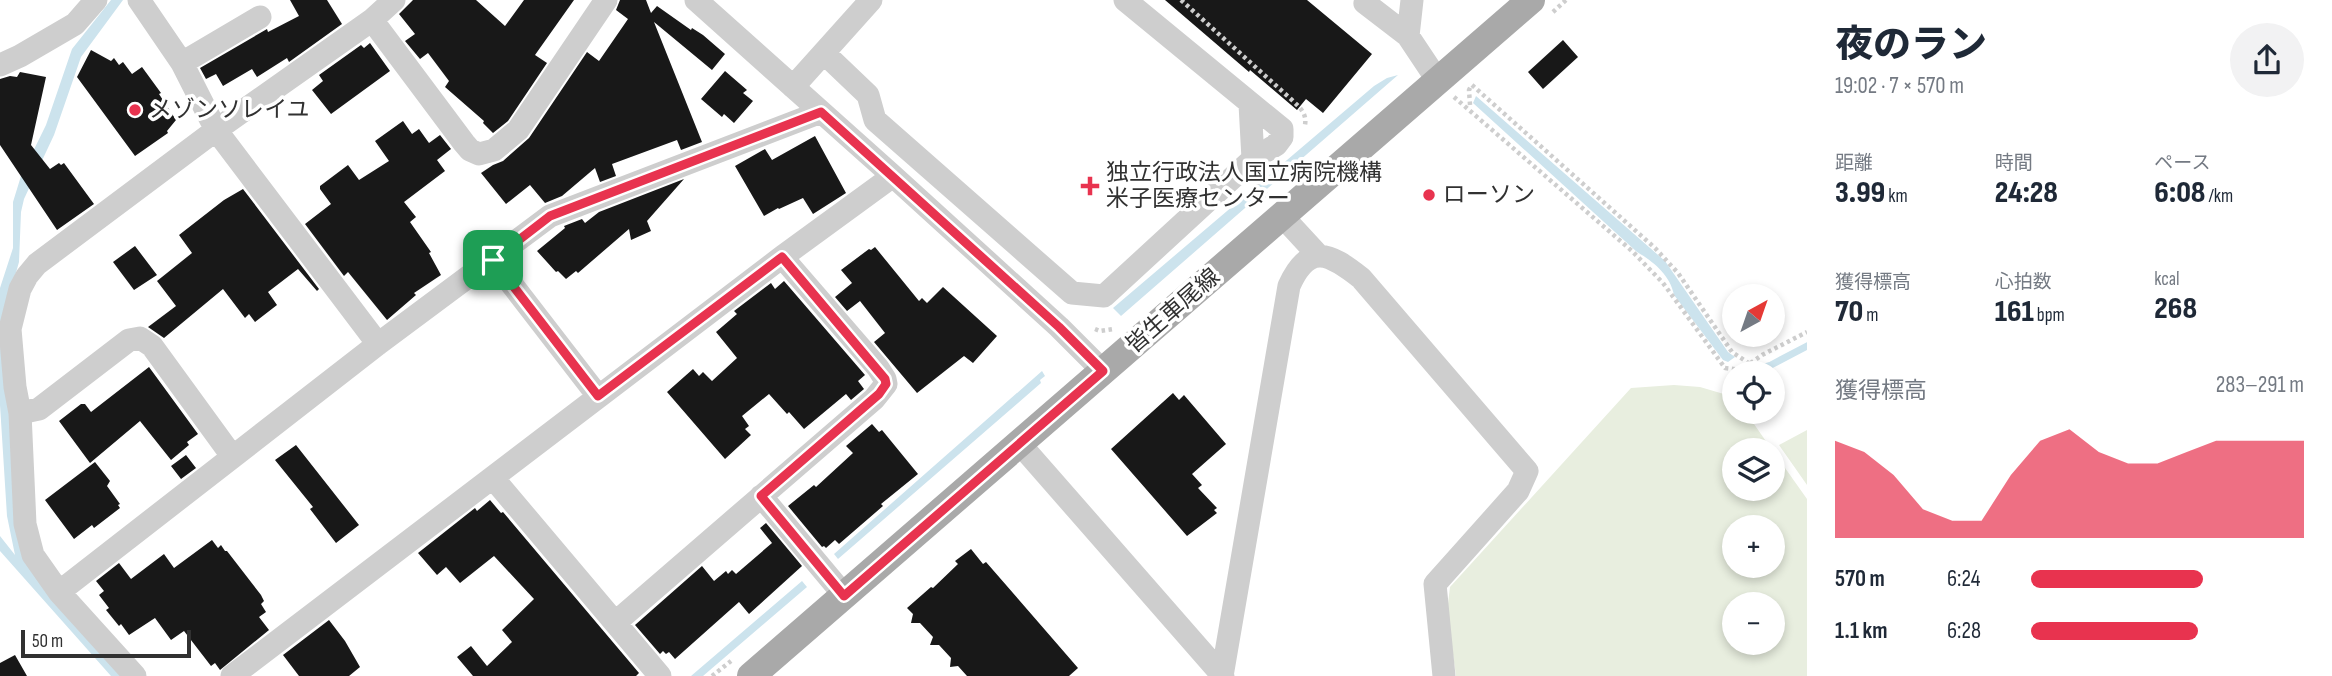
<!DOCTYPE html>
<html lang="ja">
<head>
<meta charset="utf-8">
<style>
	:root { --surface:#fff; --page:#f2f2f3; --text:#1f2937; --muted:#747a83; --accent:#e8334f }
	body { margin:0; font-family:"Sofia Sans Condensed","Noto Sans JP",sans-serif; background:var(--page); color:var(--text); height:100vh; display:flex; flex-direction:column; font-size:26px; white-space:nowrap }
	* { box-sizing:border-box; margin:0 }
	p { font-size:23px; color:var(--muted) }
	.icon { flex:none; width:38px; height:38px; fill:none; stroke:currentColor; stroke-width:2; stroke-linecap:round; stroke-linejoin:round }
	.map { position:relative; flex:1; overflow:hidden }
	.panel { display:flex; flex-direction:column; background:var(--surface); width:525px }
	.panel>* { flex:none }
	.needle { width:46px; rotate:40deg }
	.controls { position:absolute; left:1722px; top:284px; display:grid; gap:14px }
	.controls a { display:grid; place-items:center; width:63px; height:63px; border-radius:50%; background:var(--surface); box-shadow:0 4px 10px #0003; font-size:35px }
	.scale { position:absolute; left:21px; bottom:18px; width:170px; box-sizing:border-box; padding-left:7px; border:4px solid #313131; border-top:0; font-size:19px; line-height:24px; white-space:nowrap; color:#313131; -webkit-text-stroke:5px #fff; paint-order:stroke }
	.pin { position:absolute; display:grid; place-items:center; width:60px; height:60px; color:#fff; margin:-30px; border-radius:14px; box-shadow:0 4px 10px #0006 }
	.round { display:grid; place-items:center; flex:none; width:74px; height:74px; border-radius:37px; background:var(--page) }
	.summary { display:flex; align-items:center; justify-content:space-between; height:119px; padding:0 28px }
	h1 { font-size:38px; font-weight:800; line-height:52px }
	.metrics { display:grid; grid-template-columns:repeat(3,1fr); gap:10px; height:119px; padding:7px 28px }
	.metrics div { display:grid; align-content:center }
	.metrics b { font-size:30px; font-weight:800 }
	.metrics small { font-size:19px; font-weight:400 }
	.metrics p { font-size:19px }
	.chart { height:196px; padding:14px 28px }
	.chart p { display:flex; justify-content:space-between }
	.chart svg { width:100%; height:126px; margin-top:7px; fill:var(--accent); opacity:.7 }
	ul { padding:0 28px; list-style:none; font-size:23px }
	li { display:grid; grid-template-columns:112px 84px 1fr; align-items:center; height:52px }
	li i { height:18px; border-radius:9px; background:var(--accent) }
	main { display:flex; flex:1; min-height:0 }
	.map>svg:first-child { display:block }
	.green { fill:#e8eedf; fill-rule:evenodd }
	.water { fill:#cce3ed }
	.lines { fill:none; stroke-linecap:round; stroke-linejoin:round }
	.stream { stroke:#cce3ed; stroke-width:7 }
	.building { fill:#181818 }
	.path { stroke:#cecece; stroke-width:4.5; stroke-dasharray:3.5 3.5; stroke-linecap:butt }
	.minor { stroke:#cecece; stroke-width:23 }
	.major { stroke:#a9a9a9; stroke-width:28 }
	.route-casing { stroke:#fff; stroke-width:14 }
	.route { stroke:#e8334f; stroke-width:9 }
	.poi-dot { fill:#e8334f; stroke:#fff; stroke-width:2.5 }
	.labels { text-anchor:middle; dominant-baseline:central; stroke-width:7; stroke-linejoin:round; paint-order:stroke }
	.poi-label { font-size:23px; fill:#313131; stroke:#fff; text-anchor:start }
	.street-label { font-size:23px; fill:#313131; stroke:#fff }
</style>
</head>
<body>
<main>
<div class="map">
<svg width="1807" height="676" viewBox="0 0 1807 676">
	<rect width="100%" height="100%" fill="#fff"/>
	<path class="green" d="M1674,385L1700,387L1734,397V411H1745L1772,450H1734V488H1773V451L1807,499V676H1456L1447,612L1450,587L1631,388ZM1734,527H1773V565H1734ZM1734,604H1773V642H1734Z
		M1807,430V485L1779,445Z"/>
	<path class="water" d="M111,0H123L81,57L54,135L24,199L21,212L19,262L0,329L10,419L15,521L122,676H111L0,551V536L15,555L7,516L0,405V288L13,248V202L21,176L46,125L72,49Z
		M1398,75L1121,316L1113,308L1374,86L1387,78Z
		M1476,96L1665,261L1728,352L1735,357L1728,362L1723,360L1674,295C1670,275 1654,262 1637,252L1473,103Z
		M1042,371L1045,376L1040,380L1041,383L838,559L834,554Z
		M802,581L807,587L703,676H691Z"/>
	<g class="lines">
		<path class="stream" d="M1758,369L1771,365L1807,346"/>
	</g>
	<path class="building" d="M290,0H327L342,24L289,62L287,58L257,77L252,69L223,86L216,74L206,79L200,68L267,29L268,32L299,16Z
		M413,0H476L505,26L524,0H574L535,55L547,63L508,121L493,133L483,123L484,121L445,87L449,81L428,53L420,59L405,41L415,34L399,14Z
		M620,0H646L651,13L657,6L691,30L692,28L703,35L725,54L712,70L654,22L702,142L681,150L677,140L612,164L616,176L600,182L595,168L562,196L545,203L530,185L506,204L481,173L493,165L503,161L529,138L587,52L599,61L628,19L616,10Z
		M1165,0H1307L1372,54L1323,113L1306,99L1297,110L1250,70L1249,72Z
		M1563,40L1578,57L1543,89L1528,72Z
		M370,43L390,71L331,114L312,90L323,81L319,75L361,45L364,48Z
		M91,50L111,61L114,58L119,65L123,62L132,74L142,67L161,93L159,94L176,120L167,131L168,133L135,156L77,77Z
		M725,71L747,90L743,93L753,101L734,123L724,114L722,117L701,99Z
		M20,72L46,77L31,145L50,169L59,163L61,165L64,163L94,204L57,230L0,145V79L10,76L17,77Z
		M403,121L412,134L419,129L429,143L440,135L451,149L437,160L445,171L404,202L416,217L410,222L431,252L429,253L441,275L414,293L416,295L387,320L348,272L344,276L305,224L331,204L320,189V186L348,165L359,180L389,161L375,141Z
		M815,136L846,193L813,214L803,198L779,209L778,208L764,216L735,166L765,149L772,160Z
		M684,179L647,221L651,231L631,240L629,229L578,273L576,271L566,279L558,271L556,272L537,251L565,228L564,226L582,219L585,223L599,212Z
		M243,189L319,289L317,291L298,269L268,292L277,305L255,322L249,314L245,318L223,289L164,338L148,327L176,306L157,281L192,253L179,235L224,200Z
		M135,246L157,275L134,290L113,262Z
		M875,247L919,301L922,298L927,303L943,287L997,336L973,363L964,356L917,393L874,342L885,333L860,301L847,311L835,297L852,283L841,270L869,249L871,250Z
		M784,281L865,375L858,381L864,389L851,400L846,394L804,429L789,412L787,414L769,394L742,416L749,426L745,429L751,435L725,459L667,392L693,369L699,376L703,372L712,381L737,358L716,332L737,314L734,311L771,283L775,289Z
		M149,367L198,434L187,442L189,445L171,460L140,421L90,463L59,421L81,404H85L91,412Z
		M1173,393L1179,400L1184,395L1226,444L1192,474L1202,485L1198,488L1217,508L1214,510L1217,513L1187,536L1111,449Z
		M872,424L879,432L882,430L918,474L881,504L883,506L839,544L835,540L826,548L824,546L822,547L788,506L814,485L816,487L853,453L846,446Z
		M296,445L359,525L336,543L310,509L313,507L275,460Z
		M186,455L196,468L181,479L171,466Z
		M95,462L110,481L107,486L120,504L118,505L120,508L94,528L92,525L74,539L45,500Z
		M490,500L501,513L503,512L639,673L636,676H473L457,657L471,646L487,666L512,642L502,630L534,599L494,556L460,583L446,567L437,575L418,553L475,508L477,511Z
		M766,523L802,566L749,614L739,602L675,659L669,652L666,654L663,651L660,654L635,625L702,566L714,581L726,571L728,574L732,570L736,574L772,543L760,528Z
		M212,540L218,548L221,545L225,551H227L261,595L264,601L261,604L266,612L259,617L269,630L220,670L215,663L211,666L184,631L171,640L155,618L129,635L121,624L119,626L106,610L109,608L99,595L104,591L96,581L119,563L131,579L164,554L174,568Z
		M971,549L983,564L986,562L1078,668L1069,676H967L958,666L950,667L951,658L939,645H930L933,637L920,623H911L913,614L907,608L931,587L933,588L958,564L955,561Z
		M329,620L345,641L360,667L349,676H299L283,655Z
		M15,655L27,676H0V663Z"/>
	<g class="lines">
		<path class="path" d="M1181,0L1292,100C1300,108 1307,113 1305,125
			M1553,12L1566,0
			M1472,85L1655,248L1678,273L1732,352L1750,364
			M1454,97L1632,251L1663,283L1725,368L1741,370L1762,355L1807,332
			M1470,105L1469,90L1471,86
			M1256,183L1269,198
			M1095,329L1100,331L1113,329
			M712,676L731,661"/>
		<path class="minor" d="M139,0L182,63L216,130L378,344
			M696,0L893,176L1059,327L1103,371
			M1125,0L1282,129V137L1276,145L1253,159
			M1366,0L1365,3L1408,36
			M1412,0L1408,36L1438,81
			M372,20L464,143L470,150L479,154L494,150L518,130L606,0
			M824,53L868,95L875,120L1072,293L1104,296L1253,159L1250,104
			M182,63L260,17
			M0,65L20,56L75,24L96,0
			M793,87L871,0
			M1283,217L1319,256
			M493,260L598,396
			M20,413L39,409L129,340L140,338L152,346L232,456
			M1019,443L1223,676
			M493,478L660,676
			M761,496L844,595
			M59,592L378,344L550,216L821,112
			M616,622L874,399L886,384L885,379L878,368L782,257
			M135,676L59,592L33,555L25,524L20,413L15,387L10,329L20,289L27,276L37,264L216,130L372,20L394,0
			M232,676L782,257L893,176
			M1222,676L1289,286C1309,242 1329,253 1361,278L1527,471L1518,491L1435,584L1444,676"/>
		<path class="major" d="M751,676L1531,0"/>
	</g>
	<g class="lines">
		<defs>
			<path id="route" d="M821,112L1059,327L1103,371L844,596L761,496L879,394L886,384L885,379L782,257L598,396L493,260L550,216Z"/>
		</defs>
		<use href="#route" class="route-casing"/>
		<use href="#route" class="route"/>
	</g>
	<g class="poi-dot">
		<circle cx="135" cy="110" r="7"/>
		<path d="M1086.5 175.5h7v7h7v7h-7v7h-7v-7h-7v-7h7z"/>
		<circle cx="1429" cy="195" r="7"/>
	</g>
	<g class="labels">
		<g class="poi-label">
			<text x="149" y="110">メゾンソレイユ</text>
			<text x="1106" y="173">独立行政法人国立病院機構<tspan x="1106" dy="26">米子医療センター</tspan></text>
			<text x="1443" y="195">ローソン</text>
		</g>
		<g class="street-label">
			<text transform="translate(1173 311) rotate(-41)">皆生車尾線</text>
		</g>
	</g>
</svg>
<div class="controls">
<a><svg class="needle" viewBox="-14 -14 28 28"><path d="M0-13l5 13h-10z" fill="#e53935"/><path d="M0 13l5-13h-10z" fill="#747a83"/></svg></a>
<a><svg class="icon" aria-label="locate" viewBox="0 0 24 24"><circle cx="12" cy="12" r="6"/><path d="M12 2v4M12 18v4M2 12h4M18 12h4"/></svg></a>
<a><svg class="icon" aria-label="layers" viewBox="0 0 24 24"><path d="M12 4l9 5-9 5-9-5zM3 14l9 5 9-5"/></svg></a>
<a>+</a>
<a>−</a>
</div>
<div class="scale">50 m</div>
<div class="pin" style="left:493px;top:260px;background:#1e9e55"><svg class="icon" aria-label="arrive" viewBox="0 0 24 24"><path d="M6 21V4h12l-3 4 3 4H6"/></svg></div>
</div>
<section class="panel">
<div class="summary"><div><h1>夜のラン</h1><p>19:02 · 7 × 570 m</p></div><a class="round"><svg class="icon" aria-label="share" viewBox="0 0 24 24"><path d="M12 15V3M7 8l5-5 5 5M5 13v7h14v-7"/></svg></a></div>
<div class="metrics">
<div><p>距離</p><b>3.99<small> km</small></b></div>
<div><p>時間</p><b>24:28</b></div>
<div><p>ペース</p><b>6:08<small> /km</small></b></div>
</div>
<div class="metrics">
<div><p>獲得標高</p><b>70<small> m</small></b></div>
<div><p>心拍数</p><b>161<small> bpm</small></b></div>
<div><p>kcal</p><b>268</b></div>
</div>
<div class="chart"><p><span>獲得標高</span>283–291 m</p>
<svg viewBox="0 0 160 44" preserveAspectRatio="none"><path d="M0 44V10L10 14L20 22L30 34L40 38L50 38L60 22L70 10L80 6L90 14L100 18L110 18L120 14L130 10L140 10L150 10L160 10V44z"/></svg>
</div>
<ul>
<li><b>570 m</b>6:24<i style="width:63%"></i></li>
<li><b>1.1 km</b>6:28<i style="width:61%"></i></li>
</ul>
</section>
</main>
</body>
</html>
